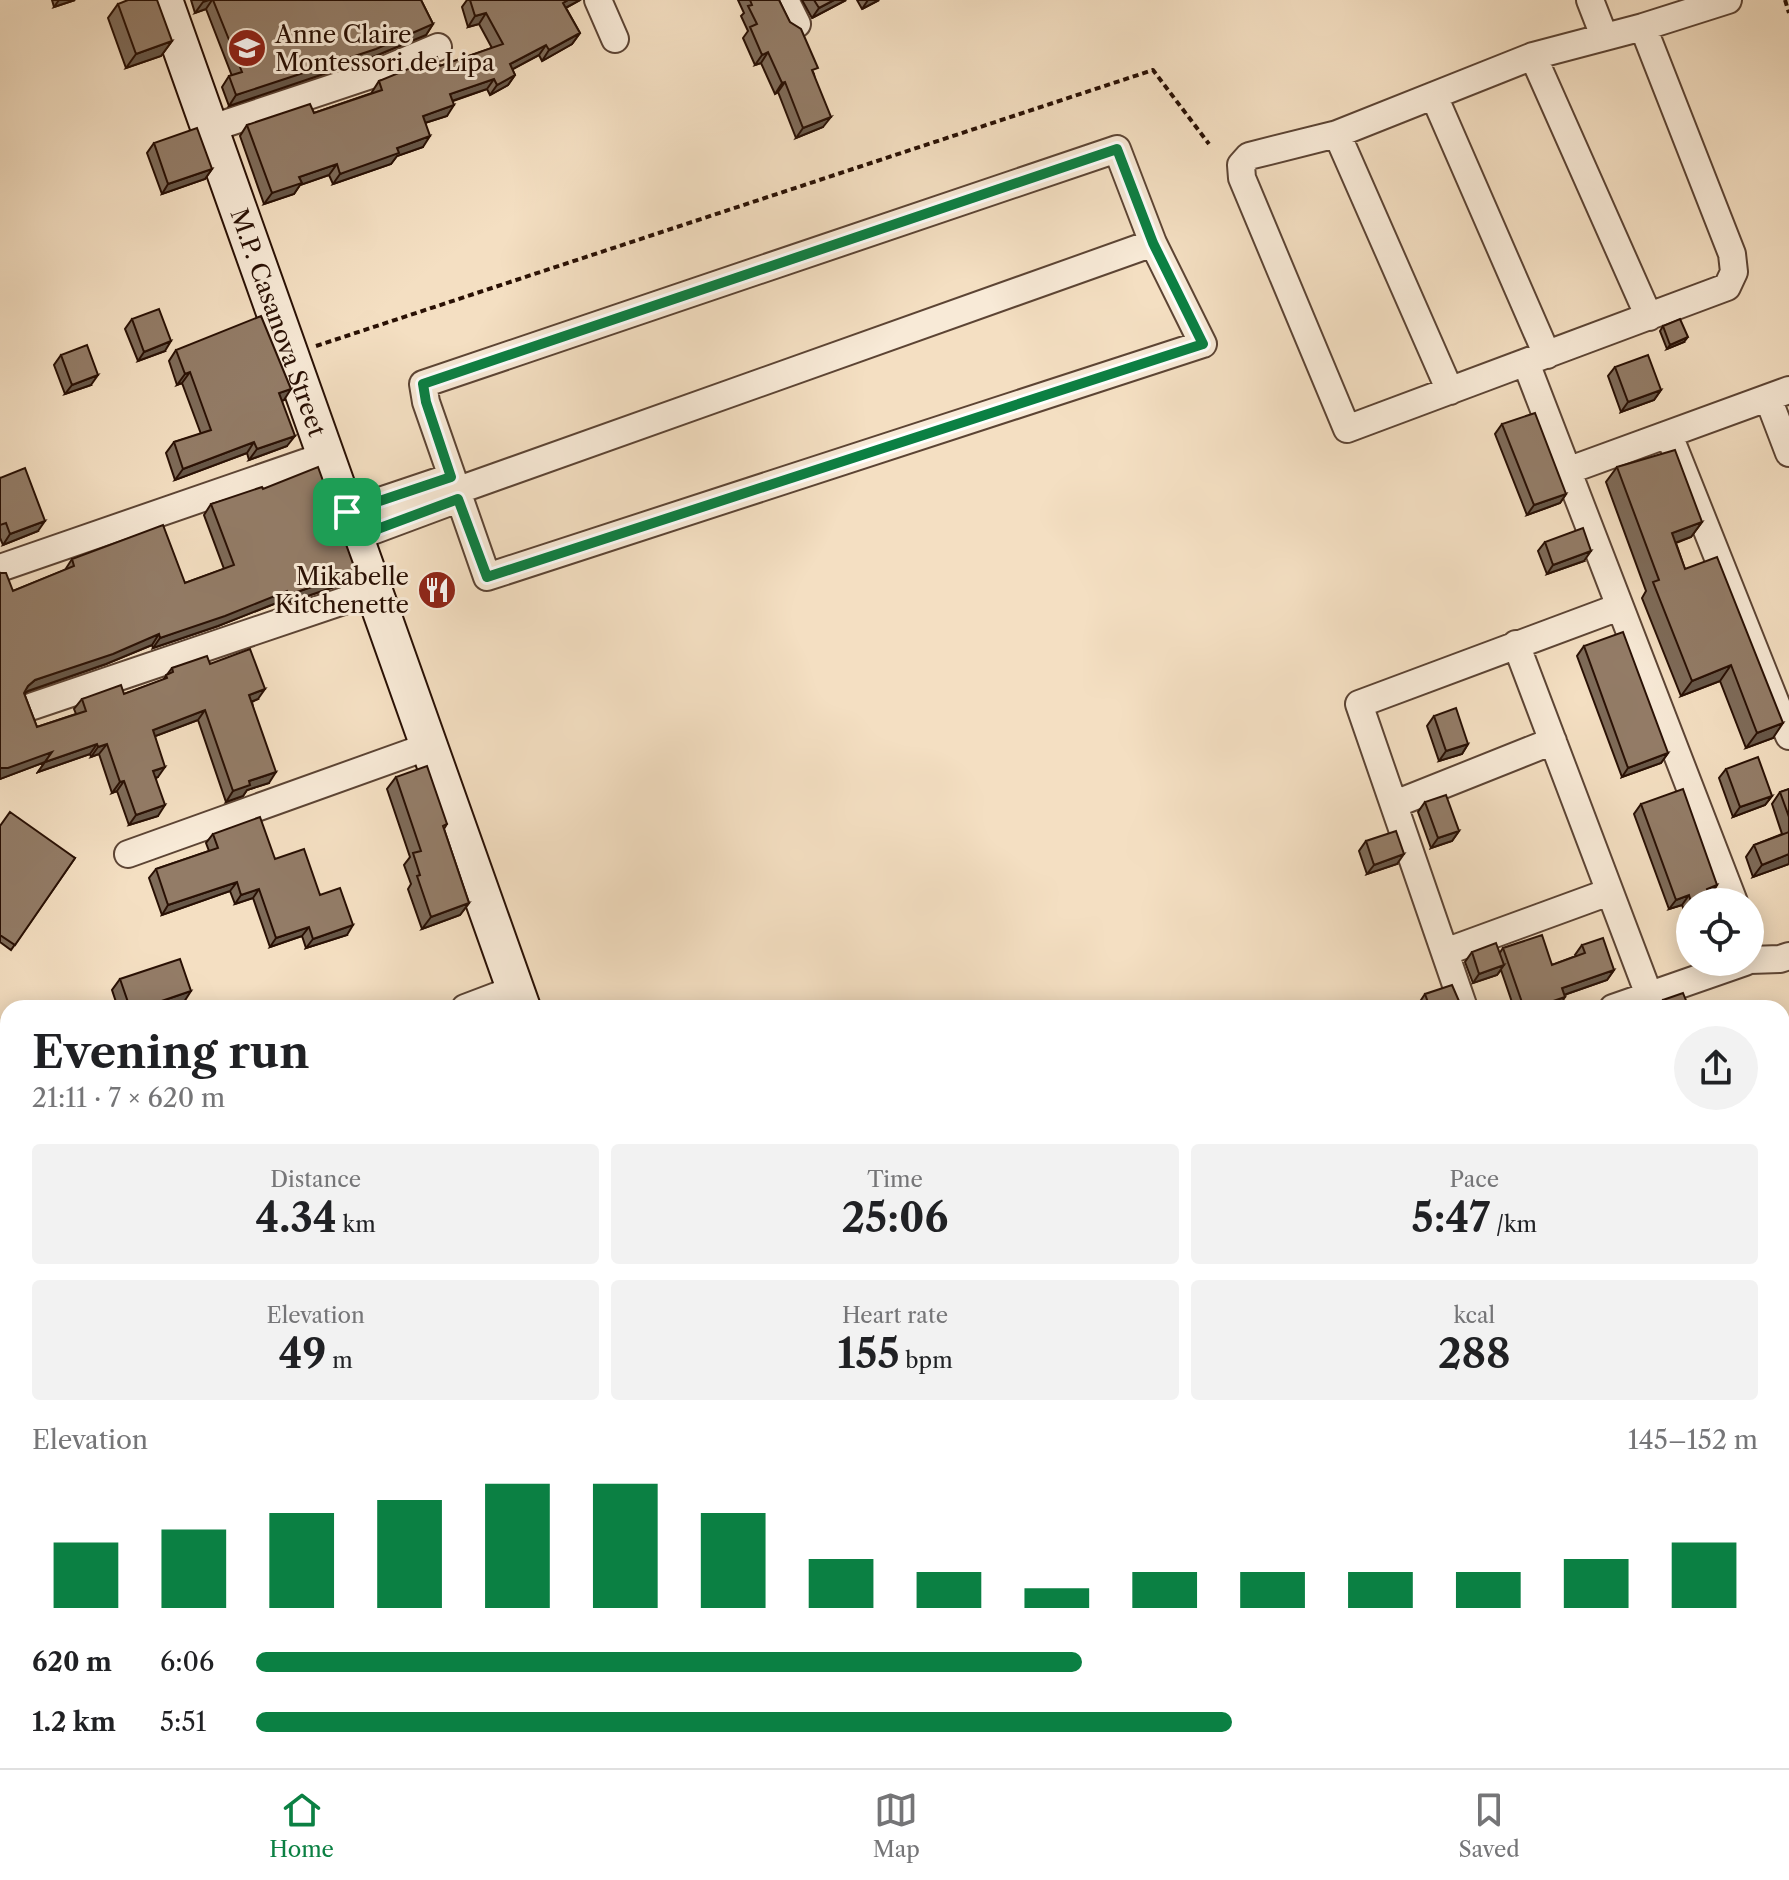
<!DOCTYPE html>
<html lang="en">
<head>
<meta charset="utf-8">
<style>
	:root { --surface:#fff; --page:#f2f2f2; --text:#202124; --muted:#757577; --line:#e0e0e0; --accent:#0b8043 }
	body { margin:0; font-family:"Libre Caslon Text",serif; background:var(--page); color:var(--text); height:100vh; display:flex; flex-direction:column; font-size:30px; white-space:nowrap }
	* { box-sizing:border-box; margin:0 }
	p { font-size:26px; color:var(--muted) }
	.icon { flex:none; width:44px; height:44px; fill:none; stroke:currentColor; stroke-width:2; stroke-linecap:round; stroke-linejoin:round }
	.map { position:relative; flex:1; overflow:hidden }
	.sheet { position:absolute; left:0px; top:1000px; width:1790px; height:768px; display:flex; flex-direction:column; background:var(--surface); border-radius:24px 24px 0 0; box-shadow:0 4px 20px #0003 }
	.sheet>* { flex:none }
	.controls { position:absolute; left:1676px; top:888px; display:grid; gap:16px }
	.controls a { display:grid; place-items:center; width:88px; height:88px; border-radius:50%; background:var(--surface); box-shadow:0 4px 20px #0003; font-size:40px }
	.pin { position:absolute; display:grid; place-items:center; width:68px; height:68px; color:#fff; margin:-34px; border-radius:16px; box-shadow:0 4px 12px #0006 }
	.round { display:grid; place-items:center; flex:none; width:84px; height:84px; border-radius:42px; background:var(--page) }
	.headline { display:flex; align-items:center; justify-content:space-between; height:136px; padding:0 32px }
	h1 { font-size:44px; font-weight:700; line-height:60px }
	.figures { display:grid; grid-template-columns:repeat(3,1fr); gap:12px; height:136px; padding:8px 32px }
	.figures div { display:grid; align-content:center; border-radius:8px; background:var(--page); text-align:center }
	.figures b { font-size:40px; font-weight:700 }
	.figures small { font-size:22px; font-weight:400 }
	.figures p { font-size:22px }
	.chart { height:224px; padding:16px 32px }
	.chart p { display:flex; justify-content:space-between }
	.chart svg { width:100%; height:144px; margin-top:8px; stroke:var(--accent); stroke-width:6 }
	ul { padding:0 32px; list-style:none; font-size:26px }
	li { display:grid; grid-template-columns:128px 96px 1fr; align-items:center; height:60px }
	li i { height:20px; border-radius:10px; background:var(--accent) }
	.menu { display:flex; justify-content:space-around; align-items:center; height:112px; border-top:2px solid var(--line); background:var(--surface); font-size:22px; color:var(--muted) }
	.menu a { display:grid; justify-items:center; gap:4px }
	.menu .selected { color:var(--accent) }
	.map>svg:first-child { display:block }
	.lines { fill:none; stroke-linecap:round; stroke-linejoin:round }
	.street-casing { stroke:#5c4434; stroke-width:30 }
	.secondary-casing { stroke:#291004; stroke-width:40 }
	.path { stroke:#291004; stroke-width:4; stroke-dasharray:6 4; stroke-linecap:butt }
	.street { stroke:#f8ead7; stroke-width:26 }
	.secondary { stroke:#f8ead7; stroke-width:36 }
	.wall { fill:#7e6b59; stroke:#291004; stroke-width:2 }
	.shaded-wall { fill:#675748; stroke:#291004; stroke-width:2 }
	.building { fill:#937c67; stroke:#291004; stroke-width:2 }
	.route-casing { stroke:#fff; stroke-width:16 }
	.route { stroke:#0b8043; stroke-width:10 }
	.labels { text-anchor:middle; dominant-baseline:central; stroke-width:6; stroke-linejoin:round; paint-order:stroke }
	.poi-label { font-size:24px; fill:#291004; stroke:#f8ead7; text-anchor:start }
	.street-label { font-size:24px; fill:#291004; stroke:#f8ead7 }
</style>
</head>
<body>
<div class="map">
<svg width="1789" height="1768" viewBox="0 0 1789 1768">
	<rect width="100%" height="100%" fill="#f4dfc2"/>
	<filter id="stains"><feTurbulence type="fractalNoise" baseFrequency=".0025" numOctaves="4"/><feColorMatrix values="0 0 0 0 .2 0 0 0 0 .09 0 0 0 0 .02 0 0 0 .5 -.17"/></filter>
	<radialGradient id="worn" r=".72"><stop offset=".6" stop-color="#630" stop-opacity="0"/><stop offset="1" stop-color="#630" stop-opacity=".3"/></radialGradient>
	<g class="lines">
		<defs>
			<path id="street" d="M598,0L615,39
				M785,0L797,24
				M1590,0L1604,36
				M1643,27L1732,254L1734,272L1727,287L1347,429L1242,178L1241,165L1249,156L1337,134L1533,56L1643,27L1728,0
				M1533,56L1649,317
				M1434,96L1547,355
				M209,129L374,74L438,47
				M1337,134L1450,391
				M1117,149L1153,243L1203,344L487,577L426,402L423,384Z
				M1526,363L1734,902
				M1768,398L1789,453
				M1669,435L1789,736
				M1567,471L1789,390
				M456,491L1153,243
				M347,512L451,477
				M356,537L458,499
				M0,568L327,455
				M1516,644L1649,995
				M33,706L376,590
				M1395,804L1553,741
				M128,854L429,746
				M1445,952L1609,892
				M1750,960L1780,959L1789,956
				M465,1008L515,989
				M1464,1008L1359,704L1619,607
				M1613,1008L1745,962
				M0,1048L8,1047
				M1782,1074L1789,1072
				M1782,1204L1789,1202
				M0,1259L8,1256
				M0,1555L8,1608
				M1782,1584L1789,1581
				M1782,1728L1789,1726
				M32,1760L33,1768
				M283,1760L285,1768
				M464,1760L466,1768
				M1586,1760L1590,1768
				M1724,1760L1728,1768
				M1240,1768L1263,1760"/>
			<g id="secondary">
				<path id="s1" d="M164,0L522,1008"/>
				<path d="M800,1760L804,1768"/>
			</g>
		</defs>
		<use href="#street" class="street-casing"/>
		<use href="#secondary" class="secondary-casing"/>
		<path class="path" d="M1785,0L1789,13
			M316,346L1153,70L1209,144"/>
		<use href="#street" class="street"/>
		<use href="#secondary" class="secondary"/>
	</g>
	<path class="wall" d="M52,0H75L54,7Z
		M191,0H421L433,24L426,35L368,59L229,106L222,87L229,76H232L206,9L195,13Z
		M467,0H580L566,8L580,33L572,44L542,61L539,55L512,69L515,75L508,85L490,95L487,89L453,101L447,116L425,123L423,147L397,156L391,164L333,184L329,175L300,185L294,194L264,204L240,136L247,125L314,113L372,93V92L379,81L440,66L492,48L479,24L468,27L462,7Z
		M738,0H779L814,74L823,127L796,138L778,92L775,94L761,63L755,65L743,38L748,31L741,16L744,13Z
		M802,0H846L812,18Z
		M857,0H879L862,9Z
		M118,4L172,41L161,56L126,68L108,18Z
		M154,143L212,169L205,179L162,194L147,153Z
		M132,319L165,351L138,361L125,329Z
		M1663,326L1684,342L1667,349L1660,331Z
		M176,350L284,400L282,401L287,446L249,460L247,453L175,480L166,453L174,442L201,434L182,383L177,385L169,361Z
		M61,355L91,385L65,394L54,365Z
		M1615,367L1661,390L1654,400L1621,412L1608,376Z
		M1502,424L1566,494L1560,503L1527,515L1495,434Z
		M1617,467L1702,522L1691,537L1676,543L1685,569L1773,738L1746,748L1720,681L1681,696L1642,598L1646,591L1606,482Z
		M0,478L38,531L3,545L0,538Z
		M263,489L349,582L281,605L279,602L218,626L153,648L152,645L106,664L28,691L24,693L37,727L76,714L74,709L82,699L124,694L163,680L172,668L210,664L258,699L252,702L269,783L247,790L243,796L226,802L198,720L155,736L158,777L156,778L158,816L129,825L117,791L112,793L99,754L91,757L90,754L38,772L45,762L0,779V573L13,591L65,570L72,559L185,583L224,569L204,515L211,504Z
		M1545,542L1584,561L1547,574L1538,551Z
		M1584,646L1668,753L1661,763L1622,777L1577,656Z
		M1434,716L1468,744L1462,754L1439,761L1427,726Z
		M1726,769L1772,796L1765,805L1733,817L1719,778Z
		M396,777L447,824L444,829L469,903L460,915L422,929L408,889L411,884L404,865L410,857L387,789Z
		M1789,789V864L1753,877L1746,857L1754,845L1782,834L1772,804L1780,792Z
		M1425,802L1459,831L1452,841L1431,848L1418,812Z
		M1641,804L1717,885L1711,895H1709L1711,902H1690V927L1682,905L1669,909L1634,814Z
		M0,826L75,858L11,950L0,942Z
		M213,834L275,859L320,895L347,935L306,948L302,936L270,947L253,898L235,904L230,891L162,915L149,878L156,869L209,851L206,843Z
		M1366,841L1397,864L1367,874L1359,851Z
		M1582,945L1614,970L1607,980L1564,995L1559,1007L1555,1008H1514L1501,970L1497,975L1473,983L1465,962L1472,952L1499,954L1503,948L1552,965L1576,956L1575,955Z
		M120,979L184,1002L166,1008H118L112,990Z
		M1425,994L1462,1008H1418L1417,1006Z
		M1663,1000L1689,1008H1657Z
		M5,1361H8V1501H5L1,1464L5,1457L1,1417L4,1414L0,1368Z
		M1278,1760H1372L1375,1768H1281Z
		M1542,1760H1582L1587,1768H1537Z
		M1604,1760H1657L1660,1768H1606Z
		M1741,1760H1782L1789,1768H1743Z"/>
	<path class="shaded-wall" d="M59,0H75L54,7Z
		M209,0H212L206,9L195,13L203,2Z
		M568,0H580L556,13L563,3Z
		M834,0H846L812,18L819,8Z
		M868,0H879L862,9Z
		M486,13L479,24L468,27L475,16Z
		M433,24L426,35L368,59L229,106L236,95Z
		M580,33L572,44L542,61L549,50Z
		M172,41L161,56L126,68L136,54Z
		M546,45L539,55L502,75L510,64Z
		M768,52L761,63L755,65L762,55Z
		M515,75L508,85L490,95L497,85Z
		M494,79L487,89L443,104L450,94Z
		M785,82L778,92L775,94L782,83Z
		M454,105L447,116L415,126L423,116Z
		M831,117L823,127L796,138L803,128Z
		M430,136L423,147L397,156L391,164L333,184L340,174L397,148Z
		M337,164L329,175L300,185L294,194L264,204L272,193L299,177Z
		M212,169L205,179L162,194L168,184Z
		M1688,337L1684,342L1667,349L1670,345Z
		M171,341L165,351L138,361L144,352Z
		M190,372L182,383L177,385L185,374Z
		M98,375L91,385L65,394L72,385Z
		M291,389L284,400L272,404L279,393Z
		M1661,390L1654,400L1621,412L1628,402Z
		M295,436L287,446L249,460L257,449Z
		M254,442L247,453L175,480L183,469Z
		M1566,494L1560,503L1527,515L1534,505Z
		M45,521L38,531L3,545L10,534Z
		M1702,522L1691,537L1661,548L1672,533Z
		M1591,551L1584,561L1547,574L1553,565Z
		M356,572L349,582L281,605L288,595Z
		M287,591L279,602L218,626L153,648L160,638Z
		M159,634L152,645L106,664L28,691L21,696L28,686L35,680Z
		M1731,665L1720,681L1681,696L1692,681Z
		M265,689L258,699L242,705L249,695Z
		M205,710L198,720L145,740L153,730Z
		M1783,723L1773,738L1746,748L1757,733Z
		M97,744L90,754L38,772L45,762Z
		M107,744L99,754L91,757L98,747Z
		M1468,744L1462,754L1439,761L1446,751Z
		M52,752L45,762L0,779V768Z
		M1668,753L1661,763L1622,777L1628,768Z
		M165,767L158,777L146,781L153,771Z
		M276,772L269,783L247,790L243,796L226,802L233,791L249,781Z
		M124,781L117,791L112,793L120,782Z
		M1772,796L1765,805L1733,817L1740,807Z
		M165,805L158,816L129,825L136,815Z
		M1459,831L1452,841L1431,848L1438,838Z
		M1404,854L1397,864L1367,874L1374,865Z
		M1789,854V864L1753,877L1762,865Z
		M237,882L230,891L162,915L168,905Z
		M1717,885L1711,895L1700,898L1707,889Z
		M259,889L253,898L235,904L241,895Z
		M1689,895L1682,905L1669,909L1676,900Z
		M469,903L460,915L422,929L431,917Z
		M353,925L347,935L306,948L313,939Z
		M309,927L302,936L270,947L276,938Z
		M1504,965L1497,975L1473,983L1479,974Z
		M1614,970L1607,980L1555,998L1562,988Z
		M191,991L184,1002L166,1008H141Z
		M1565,997L1559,1007L1555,1008H1533Z
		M1789,1128V1136L1782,1138V1131Z
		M8,1167V1177L0,1179V1170Z
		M1789,1253V1261L1782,1263V1256Z
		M1789,1549V1556L1782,1559V1552Z
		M1789,1689V1696L1782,1699V1692Z
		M1182,1760H1202L1181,1768H1161Z
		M1463,1760H1474L1460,1765Z"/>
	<path class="building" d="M128,0H157L172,41L136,54L118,4Z
		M213,0H421L433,24L376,49L236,95L229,76L242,72Z
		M470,0H568L563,3L580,33L549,50L546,45L510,64L515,75L497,85L494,79L450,94L454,105L423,116L430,136L397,148L399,153L340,174L337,164L299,177L302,183L272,193L247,125L310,104L314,113L382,90L379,81L437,57L440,66L503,44L486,13L475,16Z
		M750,0H779L790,22L801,29L818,68L812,70L831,117L803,128L785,82L782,83L768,52L762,55L750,27L757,24L748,6L752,5Z
		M814,0H834L819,8Z
		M197,128L212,169L168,184L154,143Z
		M159,309L171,341L144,352L132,319Z
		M261,316L291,389L279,393L295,436L257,449L254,442L183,469L174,442L211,430L190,372L185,374L176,350Z
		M1680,319L1688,337L1670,345L1663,326Z
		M87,345L98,375L72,385L61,355Z
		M1648,355L1661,390L1628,402L1615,367Z
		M1535,413L1566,494L1534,505L1502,424Z
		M1675,450L1702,522L1672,533L1685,569L1717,557L1783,723L1757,733L1731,665L1692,681L1653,582L1659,580L1617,467Z
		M318,467L356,572L288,595L287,591L225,616L160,638L159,634L113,654L35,680L28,686L24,693L37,727L86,711L82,699L121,685L124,694L167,678L166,675L173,672L172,668L207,656L210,664L250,649L265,689L249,695L276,772L249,781L250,785L233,791L205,710L153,730L165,767L153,771L165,805L136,815L124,781L120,782L107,744L98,747L97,744L45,762L52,752L8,768H0V573H6L13,591L74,566L72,559L163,525L185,583L234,565L211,504L262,487L263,489Z
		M25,468L45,521L10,534L6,523L0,525V478Z
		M1583,528L1591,551L1553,565L1545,542Z
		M1623,632L1668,753L1628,768L1584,646Z
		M1456,708L1468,744L1446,751L1434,716Z
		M1758,757L1772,796L1740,807L1726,769Z
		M427,766L447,824L443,826L469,903L431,917L417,876L420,875L413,853L421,851L396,777Z
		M1683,789L1717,885L1707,889L1711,902H1691L1689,895L1676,900L1641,804Z
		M1789,789V817L1780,792Z
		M1446,795L1459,831L1438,838L1425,802Z
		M10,812L75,858L15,945L0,935V826Z
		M260,817L275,859L304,849L320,895L340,888L353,925L313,939L309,927L276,938L259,889L241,895L237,882L168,905L156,869L218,848L213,834Z
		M1396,831L1404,854L1374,865L1366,841Z
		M1789,832V854L1762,865L1754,845Z
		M1542,935L1552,965L1585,953L1582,945L1603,938L1614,970L1562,988L1565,997L1533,1008H1524L1503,948Z
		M1496,943L1504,965L1479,974L1472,952Z
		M180,959L191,991L141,1008H130L120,979Z
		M1452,985L1462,1008H1430L1425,994Z
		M1683,993L1689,1008H1665L1663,1000Z
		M508,1002L511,1008H491Z
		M0,1058L2,1064L8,1062V1167L0,1170Z
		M1789,1082V1128L1782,1131V1085Z
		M1789,1210V1253L1782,1256V1212Z
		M5,1361H8V1392Z
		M1789,1484V1549L1782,1552V1486Z
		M1789,1590V1689L1782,1692V1591Z
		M1782,1731L1789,1732V1768H1754L1752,1760H1782Z
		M1035,1760H1182L1161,1768H1015Z
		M1289,1760H1372L1375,1768H1292Z
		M1546,1760H1582L1587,1768H1549Z
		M1613,1760H1657L1660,1768H1608L1610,1767Z
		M1695,1760H1711L1715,1768H1676Z"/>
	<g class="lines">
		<defs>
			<path id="route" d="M1117,149L1153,243L1203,344L487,577L458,499L356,537L347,512L451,477L426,402L423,384Z"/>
		</defs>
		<use href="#route" class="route-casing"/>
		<use href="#route" class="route"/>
	</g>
	<defs>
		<symbol id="school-disc" viewBox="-11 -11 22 22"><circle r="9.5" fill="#8f2418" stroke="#f8ead7"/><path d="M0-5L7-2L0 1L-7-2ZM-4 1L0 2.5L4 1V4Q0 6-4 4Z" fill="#fff"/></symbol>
		<symbol id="restaurant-disc" viewBox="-11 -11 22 22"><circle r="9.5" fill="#8f2418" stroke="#f8ead7"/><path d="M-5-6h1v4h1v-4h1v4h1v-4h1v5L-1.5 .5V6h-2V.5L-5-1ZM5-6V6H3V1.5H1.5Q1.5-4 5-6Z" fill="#fff"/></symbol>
	</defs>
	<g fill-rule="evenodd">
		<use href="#school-disc" x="225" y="26" width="44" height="44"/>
		<use href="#restaurant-disc" x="415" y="568" width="44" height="44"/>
	</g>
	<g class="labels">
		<g class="poi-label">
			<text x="275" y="34">Anne Claire<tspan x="275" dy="28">Montessori de Lipa</tspan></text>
			<text x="409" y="576" text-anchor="end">Mikabelle<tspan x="409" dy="28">Kitchenette</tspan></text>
		</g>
		<g class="street-label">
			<text stroke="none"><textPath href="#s1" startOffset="342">M.P. Casanova Street</textPath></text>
		</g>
	</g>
	<rect width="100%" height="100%" filter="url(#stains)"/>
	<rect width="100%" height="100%" fill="url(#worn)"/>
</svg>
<div class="controls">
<a><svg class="icon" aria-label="locate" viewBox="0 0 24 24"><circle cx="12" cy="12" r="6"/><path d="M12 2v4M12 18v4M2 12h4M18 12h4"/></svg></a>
</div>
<div class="pin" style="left:347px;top:512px;background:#1e9e55"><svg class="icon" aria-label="arrive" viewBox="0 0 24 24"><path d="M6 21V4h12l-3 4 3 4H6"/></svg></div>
<section class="sheet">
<div class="headline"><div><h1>Evening run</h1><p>21:11 · 7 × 620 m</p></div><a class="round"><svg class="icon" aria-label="share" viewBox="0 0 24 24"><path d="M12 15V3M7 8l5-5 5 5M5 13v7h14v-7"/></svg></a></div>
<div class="figures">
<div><p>Distance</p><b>4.34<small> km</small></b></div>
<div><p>Time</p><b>25:06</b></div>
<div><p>Pace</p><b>5:47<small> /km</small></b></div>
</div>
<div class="figures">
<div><p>Elevation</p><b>49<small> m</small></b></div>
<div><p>Heart rate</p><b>155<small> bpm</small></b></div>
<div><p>kcal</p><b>288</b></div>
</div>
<div class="chart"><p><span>Elevation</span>145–152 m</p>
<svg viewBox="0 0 160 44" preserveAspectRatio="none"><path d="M5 44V24M15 44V20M25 44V15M35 44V11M45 44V6M55 44V6M65 44V15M75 44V29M85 44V33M95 44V38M105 44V33M115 44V33M125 44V33M135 44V33M145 44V29M155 44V24"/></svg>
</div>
<ul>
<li><b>620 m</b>6:06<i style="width:55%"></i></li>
<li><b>1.2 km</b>5:51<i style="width:65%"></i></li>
</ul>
</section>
</div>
<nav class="menu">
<a class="selected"><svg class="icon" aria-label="home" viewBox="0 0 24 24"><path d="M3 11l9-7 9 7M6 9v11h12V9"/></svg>Home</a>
<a><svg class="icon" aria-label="map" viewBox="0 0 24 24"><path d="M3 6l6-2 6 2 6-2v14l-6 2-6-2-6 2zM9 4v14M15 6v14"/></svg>Map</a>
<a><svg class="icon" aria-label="saved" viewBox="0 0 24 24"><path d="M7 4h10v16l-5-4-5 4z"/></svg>Saved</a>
</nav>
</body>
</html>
